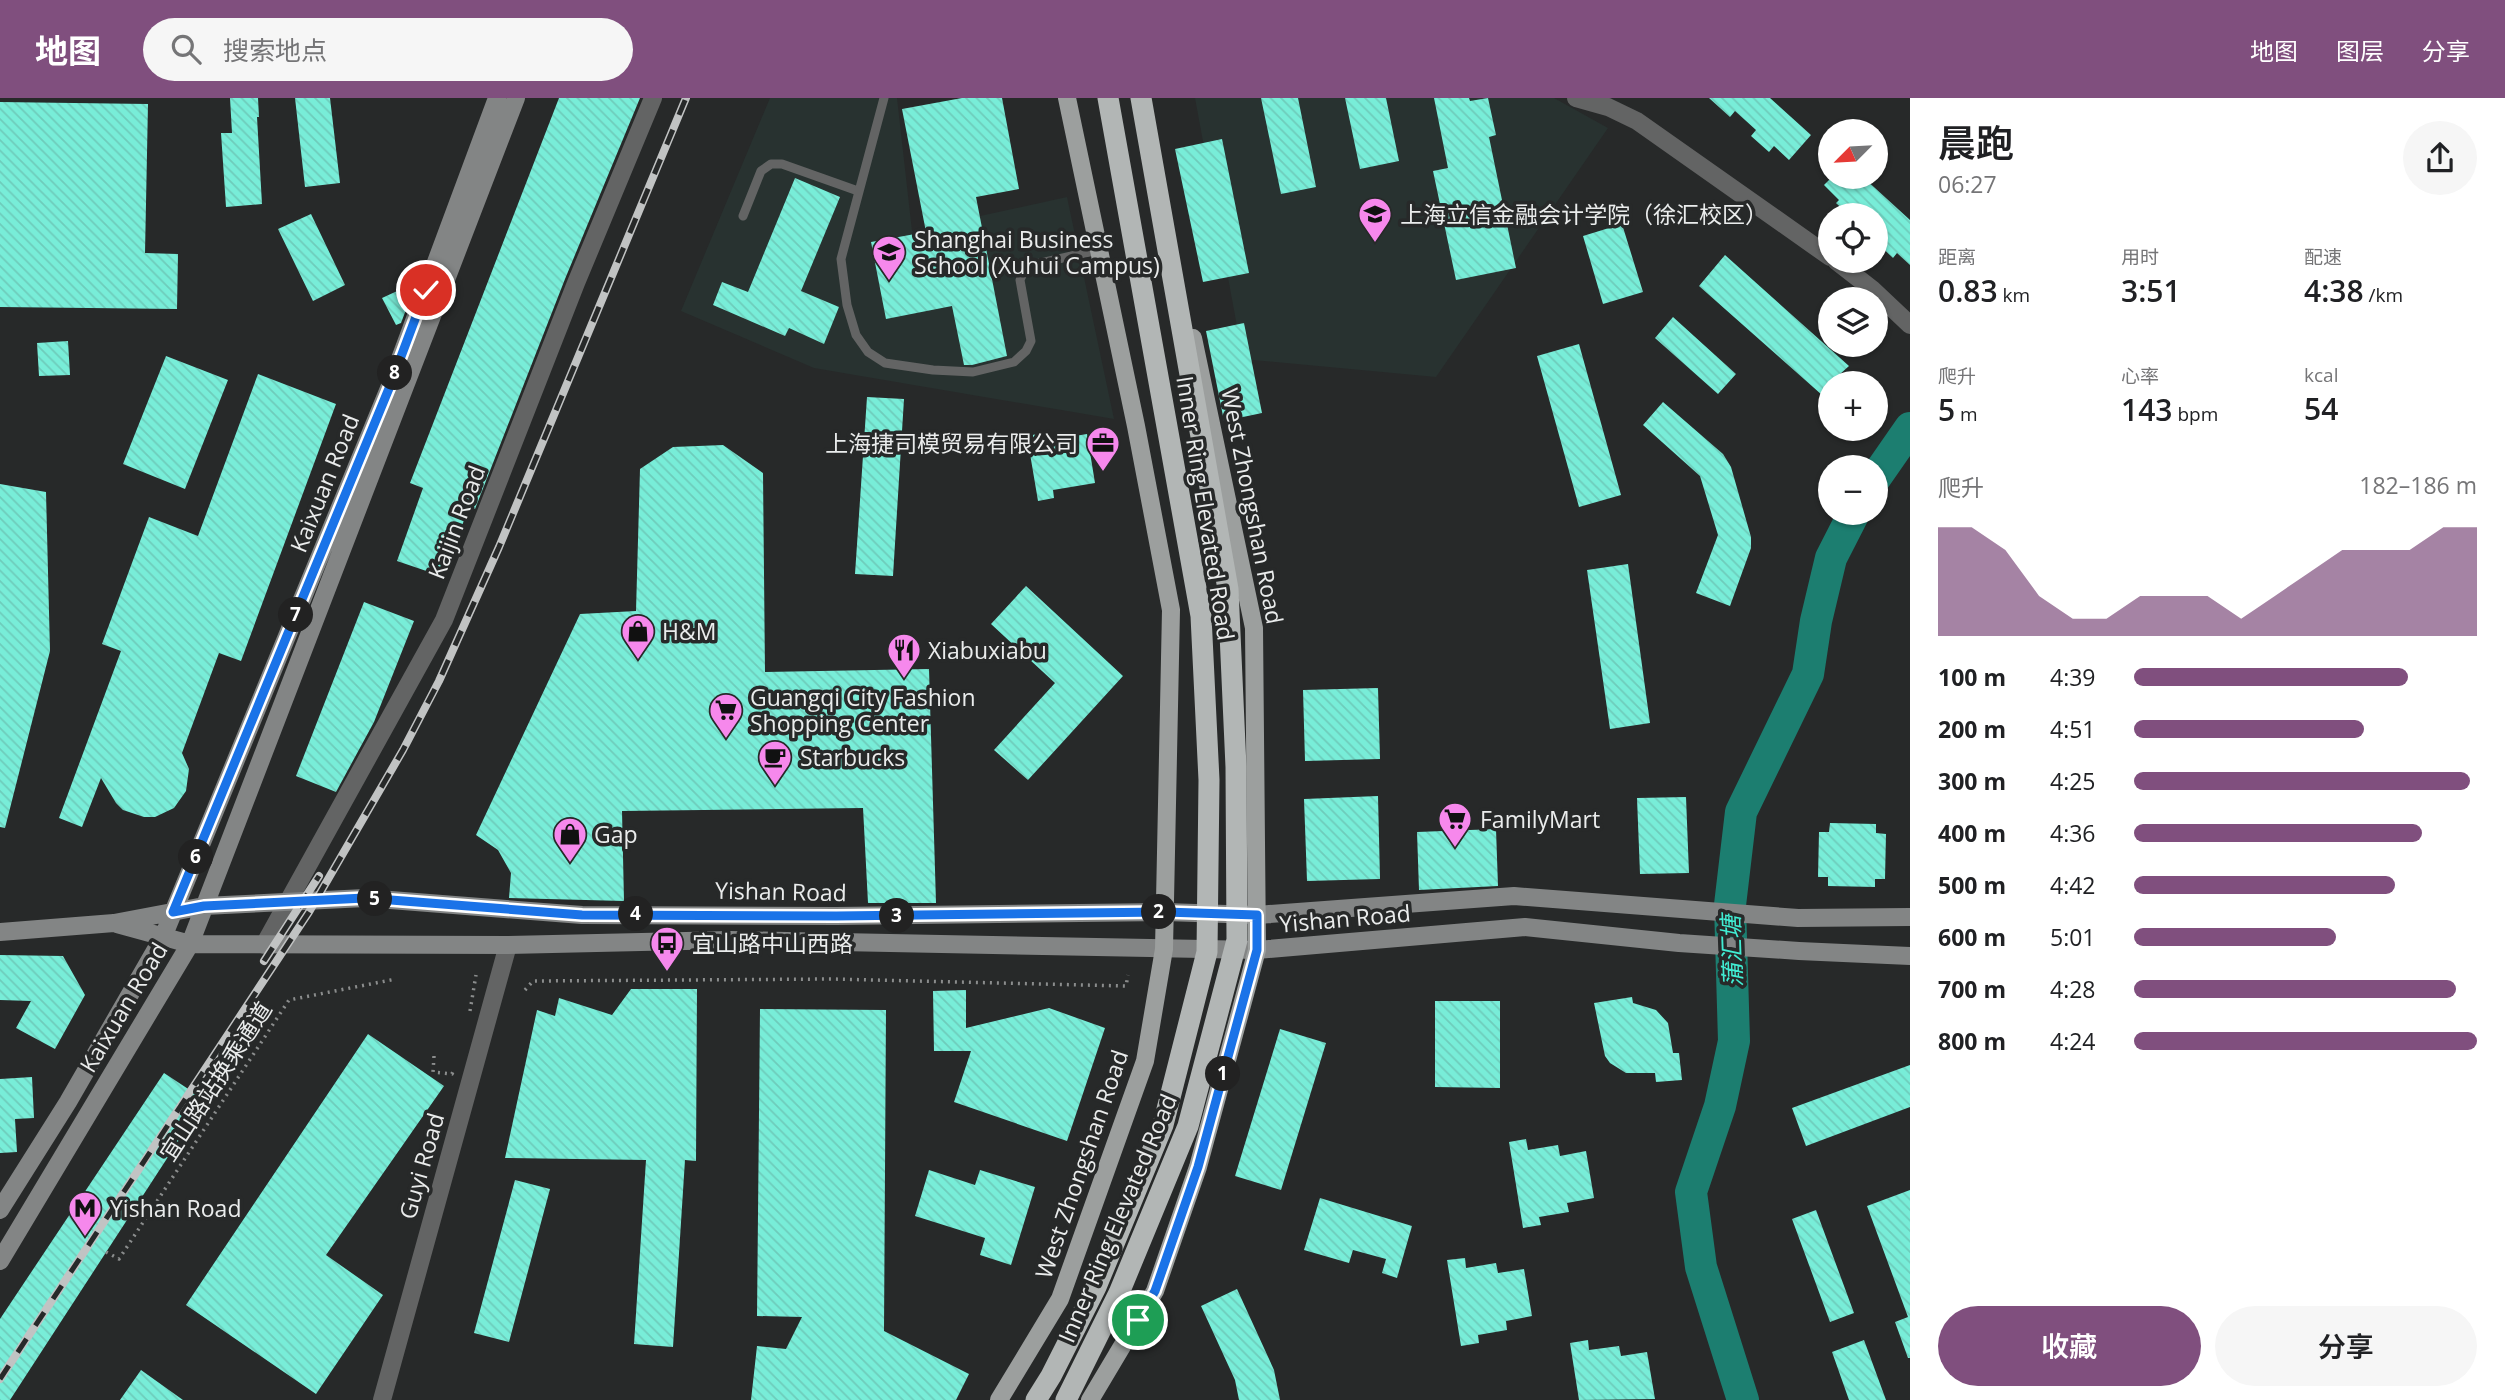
<!DOCTYPE html>
<html lang="zh">
<head>
<meta charset="utf-8">
<style>
	:root { --surface:#fff; --page:#f6f6f6; --text:#202124; --muted:#757577; --accent:#804f7e }
	body { margin:0; font-family:"Open Sans","Noto Sans SC",sans-serif; background:var(--page); color:var(--text); height:100vh; display:flex; flex-direction:column; font-size:26px; white-space:nowrap }
	* { box-sizing:border-box; margin:0 }
	p { font-size:23px; color:var(--muted) }
	.icon { flex:none; width:38px; height:38px; fill:none; stroke:currentColor; stroke-width:2; stroke-linecap:round; stroke-linejoin:round }
	.map { position:relative; flex:1; overflow:hidden }
	.sheet { display:flex; flex-direction:column; background:var(--surface); width:595px }
	.sheet>* { flex:none }
	.needle { width:46px; rotate:246deg }
	.controls { position:absolute; left:1818px; top:21px; display:grid; gap:14px }
	.controls a { display:grid; place-items:center; width:70px; height:70px; border-radius:50%; background:var(--surface); box-shadow:0 2px 5px #0004; font-size:35px }
	.pin { position:absolute; display:grid; place-items:center; width:60px; height:60px; color:#fff; margin:-30px; border:4px solid #fff; border-radius:50%; box-shadow:0 2px 7px #0007 }
	.km { position:absolute; width:35px; height:35px; margin:-18px; border-radius:50%; background:#222; color:#fff; font-size:19px; line-height:35px; text-align:center }
	.round { display:grid; place-items:center; flex:none; width:74px; height:74px; border-radius:37px; background:var(--page) }
	.headline { display:flex; align-items:center; justify-content:space-between; height:119px; padding:0 28px }
	h1 { font-size:38px; font-weight:600; line-height:52px }
	.figures { display:grid; grid-template-columns:repeat(3,1fr); gap:10px; height:119px; padding:7px 28px }
	.figures div { display:grid; align-content:center }
	.figures b { font-size:30px; font-weight:600 }
	.figures small { font-size:19px; font-weight:400 }
	.figures p { font-size:19px }
	.chart { height:196px; padding:14px 28px }
	.chart p { display:flex; justify-content:space-between }
	.chart svg { width:100%; height:126px; margin-top:7px; fill:var(--accent); opacity:.7 }
	.cta { display:flex; gap:14px; margin-top:auto; padding:14px 28px }
	.cta a { flex:1; height:80px; border-radius:42px; background:var(--accent); color:#fff; font-size:28px; font-weight:600; line-height:80px; text-align:center }
	.cta a+a { background:var(--page); color:var(--text) }
	ul { padding:0 28px; list-style:none; font-size:23px }
	li { display:grid; grid-template-columns:112px 84px 1fr; align-items:center; height:52px }
	li i { height:18px; border-radius:9px; background:var(--accent) }
	header { display:flex; align-items:center; gap:42px; box-sizing:border-box; height:98px; padding:0 35px; background:var(--accent); color:#fff }
	header strong { font-size:33px }
	nav { display:flex; gap:38px; margin-inline-start:auto; font-size:24px }
	.search { width:490px; height:63px; background:var(--page); display:flex; align-items:center; gap:18px; box-sizing:border-box; padding:0 24px; border-radius:38px; color:var(--muted); font-size:26px }
	main { display:flex; flex:1; min-height:0 }
	.map>svg:first-child { display:block }
	.built { fill:#283230 }
	.lines { fill:none; stroke-linecap:round; stroke-linejoin:round }
	.river { stroke:#1c7e70; stroke-width:32 }
	.building { fill:url(#building-back-hatch) }
	.path { stroke:#8b8d8d; stroke-width:3.5; stroke-dasharray:2 5; stroke-linecap:butt }
	.lane { stroke:#636464; stroke-width:9 }
	.street { stroke:#636464; stroke-width:18 }
	.secondary { stroke:#838585; stroke-width:18 }
	.primary { stroke:#9c9f9e; stroke-width:18 }
	.rail-casing { stroke:#c1c3c3; stroke-width:8 }
	.rail { stroke:#272929; stroke-width:5; stroke-dasharray:16; stroke-linecap:butt }
	.highway-bridge { stroke:#b2b6b5; stroke-width:21 }
	.route-casing { stroke:#fff; stroke-width:14 }
	.route { stroke:#1a73e8; stroke-width:9 }
	.labels { text-anchor:middle; dominant-baseline:central; stroke-width:7; stroke-linejoin:round; paint-order:stroke }
	.poi-label { font-size:23px; fill:#eaecec; stroke:#272929; text-anchor:start }
	.street-label { font-size:23px; fill:#eaecec; stroke:#272929 }
	.water-label { font-size:24px; font-style:italic; fill:#41eed4; stroke:#272929 }
</style>
</head>
<body>
<header>
<strong>地图</strong>
<div class="search"><svg class="icon" aria-label="search" viewBox="0 0 24 24"><circle cx="10" cy="10" r="6"/><path d="M15 15l6 6"/></svg>搜索地点</div>
<nav><a>地图</a><a>图层</a><a>分享</a></nav>
</header>
<main>
<div class="map">
<svg width="1910" height="1302" viewBox="0 0 1910 1302">
	<defs>
		<pattern id="building-back-hatch" width="6" height="6" patternUnits="userSpaceOnUse" patternTransform="scale(1.75)"><rect width="6" height="6" fill="#78edd8"/><path d="M-1 5l2 2M0 0l6 6M5-1l2 2" fill="none" stroke="#6eccbb"/></pattern>
	</defs>
	<rect width="100%" height="100%" fill="#272929"/>
	<path class="built" d="M770,0H897L912,133L1067,99L1114,321L814,270L681,213Z
		M1195,0H1554L1608,30L1436,279L1243,261Z"/>
	<g class="lines">
		<path class="river" d="M1876,379L1910,330
			M1743,1302L1701,1169L1691,1094L1720,1008L1734,943L1730,807L1741,714L1808,576L1816,523L1831,460L1854,415"/>
	</g>
	<path class="building" d="M230,0H258L259,19H257L262,106L226,109L221,35H232Z
		M295,0H330L340,85L305,89Z
		M559,0H640L565,181L475,411L469,408L444,479L397,463L423,390L410,385Z
		M962,0H1002L1019,91L976,99L1007,258L972,267H964L952,208L886,221L871,144L926,134L902,11Z
		M1261,0H1298L1316,89L1281,96Z
		M1345,0H1386L1399,63L1360,71Z
		M1434,0H1469L1470,3L1488,0L1496,37L1489,39L1516,170L1456,182L1433,73L1448,70Z
		M1709,0H1770L1811,37L1789,62L1774,48L1769,54L1751,38L1756,32L1735,13L1730,19Z
		M0,4L148,6L145,155L178,156L177,211L0,209Z
		M1222,41L1249,175L1203,184L1175,51Z
		M1832,79H1863L1910,122V167L1897,155L1893,160L1876,144V117H1849L1836,105L1839,102L1824,87Z
		M795,80L840,99L801,193L839,209L824,246L789,230L785,238L713,207L722,184L748,194Z
		M311,116L345,187L313,203L278,131Z
		M1622,126L1643,194L1603,206L1583,138Z
		M1725,157L1849,268L1830,285L1822,297L1699,188Z
		M408,188L412,196L401,225L396,227L382,200Z
		M1673,219L1736,276L1718,296L1655,240Z
		M1244,225L1262,315L1224,323L1206,233Z
		M68,243L70,277L39,278L37,245Z
		M1579,246L1621,397L1579,409L1537,258Z
		M166,258L228,282L185,391L123,366Z
		M258,276L336,306L241,563L219,555L182,655L189,671L186,693L174,710L155,719H144L123,712L116,705L101,680L82,729L59,720L121,553L102,546L149,419L198,438Z
		M867,299L904,301L893,478L855,476Z
		M1663,304L1723,356L1731,369L1751,439V450L1730,508L1696,495L1718,437L1700,378L1643,327Z
		M1043,335L1045,343L1087,336L1095,385L1053,392L1054,400L1038,403L1027,338Z
		M723,347L763,375L765,574L929,571L936,805H868L863,710L622,713L624,803L509,800L511,775L498,752L476,737L580,516L636,513L640,371L673,349Z
		M0,386L46,394L50,553L5,730L0,729Z
		M1628,466L1650,625L1610,631L1587,472Z
		M1026,488L1123,578L1028,682L994,652L1055,585L991,526Z
		M364,504L414,523L374,624L336,694L296,678Z
		M1378,590L1380,661L1305,663L1303,592Z
		M1378,698L1380,781L1307,783L1304,701Z
		M1686,699L1689,775L1640,776L1637,700Z
		M1830,725L1876,726V735L1886,736L1885,781H1875V789L1828,788V779H1818L1819,734H1829Z
		M1496,731L1498,788L1419,792L1417,734Z
		M0,857L63,858L85,897L55,951L16,930L31,903L0,902Z
		M631,891H697L696,1063L685,1062L673,1249L634,1246L646,1062L505,1060L537,912L555,918L559,900L612,917Z
		M966,892V930L1049,910L1105,930L1067,1043L954,1004L971,953H934L933,893Z
		M1632,899L1633,905L1656,912L1668,925L1673,955H1679L1682,982L1656,984L1655,975H1626L1610,965L1605,958L1594,905Z
		M1435,903H1500V990L1435,989Z
		M760,911L886,912L884,1233L969,1276L956,1302H751L757,1248L786,1251L802,1219L757,1218Z
		M1280,931L1326,945L1281,1092L1235,1078Z
		M368,936L444,988L326,1157L383,1197L316,1296L186,1207Z
		M1910,967V1009L1806,1048L1792,1010Z
		M164,975L205,1002L10,1302H0V1221Z
		M32,979L34,1020L15,1021L17,1054L0,1055V981Z
		M1526,1041L1528,1052L1558,1047L1560,1058L1586,1053L1594,1100L1567,1105L1569,1114L1539,1119L1541,1127L1523,1130L1509,1044Z
		M929,1072L975,1087L980,1072L1035,1089L1011,1167L980,1157L985,1140L915,1118Z
		M515,1082L550,1091L509,1244L474,1235Z
		M1910,1092V1260H1908L1895,1224L1908,1219L1867,1108Z
		M1320,1100L1412,1128L1397,1180L1382,1175L1386,1161L1353,1152L1349,1165L1304,1152Z
		M1816,1112L1854,1215L1830,1224L1792,1121Z
		M1465,1160L1466,1170L1496,1165L1498,1175L1524,1171L1532,1218L1506,1223L1507,1232L1478,1237L1479,1245L1461,1248L1447,1162Z
		M1237,1191L1274,1272L1280,1302H1239L1235,1282L1201,1208Z
		M1588,1242L1589,1252L1619,1248L1621,1258L1647,1254L1655,1301L1579,1302L1570,1245Z
		M1864,1242L1886,1302H1849L1832,1254Z
		M141,1272L183,1302H120Z"/>
	<g class="lines">
		<path class="path" d="M525,892L533,883L831,881L1126,888L1128,877
			M470,913L476,877
			M434,958L433,974L452,976L454,971
			M106,1154L119,1161L289,902L396,881"/>
		<path class="lane" d="M884,0L841,161L847,207L856,237L868,254L885,265L933,272L973,274L1014,264L1026,253L1031,243L1020,182L1025,171L1036,166L1098,152
			M743,118L761,73L771,66H782L858,93"/>
		<path class="street" d="M1576,0L1608,9L1637,23L1830,159
			M1836,163L1872,191L1910,227
			M264,847L444,522L576,185L653,0
			M382,1302L508,847"/>
		<path class="secondary" d="M117,826L190,846L508,847L730,842L1257,852L1525,829L1679,845L1799,853L1910,858
			M0,834L114,825L204,808L365,800L582,817L836,818L1165,814L1257,817L1514,798L1798,820L1910,819
			M0,1112L68,1004L163,839L390,288L497,0
			M0,1163L190,846L516,0"/>
		<path class="primary" d="M999,1302L1060,1201L1145,963L1164,851L1171,512L1136,328L1067,0
			M1090,1302L1155,1193L1198,1069L1257,852L1254,530L1193,240"/>
		<defs>
			<path id="rail" d="M264,863L319,778
				M0,1281L309,814L403,652L439,583L499,449L686,0"/>
		</defs>
		<use href="#rail" class="rail-casing"/>
		<use href="#rail" class="rail"/>
		<path class="highway-bridge" d="M1036,1302L1051,1278L1096,1189L1163,1027L1207,854L1209,682L1201,518L1108,0
			M1066,1302L1119,1195L1188,1028L1237,842L1236,669L1228,491L1141,0"/>
	</g>
	<g class="lines">
		<defs>
			<path id="route" d="M426,192L390,288L173,814L204,808L365,800L582,817L836,818L1165,814L1257,817V852L1198,1069L1155,1193L1138,1222"/>
		</defs>
		<use href="#route" class="route-casing"/>
		<use href="#route" class="route"/>
	</g>
	<defs>
		<symbol id="university-pin" viewBox="-11 -11 22 30"><path d="M0 17L-7.5 6A9.5 9.5 0 1 1 7.5 6Z" fill="#f688ec" stroke="#272929"/><path d="M0-5L7-2L0 1L-7-2ZM-4 1L0 2.5L4 1V4Q0 6-4 4Z" fill="#111"/></symbol>
		<symbol id="office-pin" viewBox="-11 -11 22 30"><path d="M0 17L-7.5 6A9.5 9.5 0 1 1 7.5 6Z" fill="#f688ec" stroke="#272929"/><path d="M-6-3h4V-5.5h4V-3h4V5H-6ZM-1-4.5V-3h2v-1.5ZM-6 0V1H6V0Z" fill="#111"/></symbol>
		<symbol id="shop-pin" viewBox="-11 -11 22 30"><path d="M0 17L-7.5 6A9.5 9.5 0 1 1 7.5 6Z" fill="#f688ec" stroke="#272929"/><path d="M-5-2.5h2.3a2.7 3.5 0 0 1 5.4 0H5L5.5 6h-11ZM-1.5-2.5h3a1.5 2.3 0 0 0-3 0Z" fill="#111"/></symbol>
		<symbol id="restaurant-pin" viewBox="-11 -11 22 30"><path d="M0 17L-7.5 6A9.5 9.5 0 1 1 7.5 6Z" fill="#f688ec" stroke="#272929"/><path d="M-5-6h1v4h1v-4h1v4h1v-4h1v5L-1.5 .5V6h-2V.5L-5-1ZM5-6V6H3V1.5H1.5Q1.5-4 5-6Z" fill="#111"/></symbol>
		<symbol id="supermarket-pin" viewBox="-11 -11 22 30"><path d="M0 17L-7.5 6A9.5 9.5 0 1 1 7.5 6Z" fill="#f688ec" stroke="#272929"/><path d="M-6-5.5h2.5l.6 2H6L4.5 2H-2.5L-4.4-4H-6ZM-1.5 3.2a1.3 1.3 0 1 0 .1 0ZM3 3.2a1.3 1.3 0 1 0 .1 0Z" fill="#111"/></symbol>
		<symbol id="cafe-pin" viewBox="-11 -11 22 30"><path d="M0 17L-7.5 6A9.5 9.5 0 1 1 7.5 6Z" fill="#f688ec" stroke="#272929"/><path d="M-5.5-4.5H6V0H3Q3 3.5 0 3.5H-2.5Q-5.5 3.5-5.5 0ZM3-3.2v2h1.7v-2ZM-6 4.5H4V6H-6Z" fill="#111"/></symbol>
		<symbol id="bus-pin" viewBox="-11 -11 22 30"><path d="M0 17L-7.5 6A9.5 9.5 0 1 1 7.5 6Z" fill="#f688ec" stroke="#272929"/><path d="M-5-6H5V4H4V6H2V4H-2V6H-4V4H-5ZM-3.5-4V0h7V-4ZM-3.5 1.2v1.5H-2V1.2ZM2 1.2v1.5H3.5V1.2Z" fill="#111"/></symbol>
		<symbol id="metro-pin" viewBox="-11 -11 22 30"><path d="M0 17L-7.5 6A9.5 9.5 0 1 1 7.5 6Z" fill="#f688ec" stroke="#272929"/><path d="M-5.5 5V-5H-3L0 0L3-5H5.5V5H3V-.5L0 4L-3-.5V5Z" fill="#111"/></symbol>
	</defs>
	<g fill-rule="evenodd">
		<use href="#university-pin" x="1356" y="97" width="38" height="52"/>
		<use href="#university-pin" x="870" y="135" width="38" height="52"/>
		<use href="#office-pin" x="1084" y="326" width="38" height="52"/>
		<use href="#shop-pin" x="619" y="514" width="38" height="52"/>
		<use href="#restaurant-pin" x="885" y="533" width="38" height="52"/>
		<use href="#supermarket-pin" x="707" y="593" width="38" height="52"/>
		<use href="#cafe-pin" x="756" y="640" width="38" height="52"/>
		<use href="#supermarket-pin" x="1436" y="702" width="38" height="52"/>
		<use href="#shop-pin" x="551" y="717" width="38" height="52"/>
		<use href="#bus-pin" x="648" y="826" width="38" height="52"/>
		<use href="#metro-pin" x="66" y="1091" width="38" height="52"/>
	</g>
	<g class="labels">
		<g class="poi-label">
			<text x="1400" y="116">上海立信金融会计学院（徐汇校区）</text>
			<text x="914" y="141">Shanghai Business<tspan x="914" dy="26">School (Xuhui Campus)</tspan></text>
			<text x="1078" y="345" text-anchor="end">上海捷司模贸易有限公司</text>
			<text x="662" y="533">H&amp;M</text>
			<text x="928" y="552">Xiabuxiabu</text>
			<text x="750" y="599">Guangqi City Fashion<tspan x="750" dy="26">Shopping Center</tspan></text>
			<text x="800" y="659">Starbucks</text>
			<text x="1480" y="721">FamilyMart</text>
			<text x="594" y="736">Gap</text>
			<text x="692" y="845">宜山路中山西路</text>
			<text x="110" y="1110">Yishan Road</text>
		</g>
		<g class="street-label">
			<text transform="translate(324 385) rotate(-68)">Kaixuan Road</text>
			<text transform="translate(1253 408) rotate(79)">West Zhongshan Road</text>
			<text transform="translate(1206 410) rotate(81)">Inner Ring Elevated Road</text>
			<text transform="translate(456 424) rotate(-69)">Kaijin Road</text>
			<text transform="translate(781 793) rotate(1)">Yishan Road</text>
			<text transform="translate(1345 820) rotate(-5)">Yishan Road</text>
			<text transform="translate(123 909) rotate(-59)">Kaixuan Road</text>
			<text transform="translate(215 983) rotate(-57)">宜山路站换乘通道</text>
			<text transform="translate(1081 1066) rotate(-71)">West Zhongshan Road</text>
			<text transform="translate(421 1068) rotate(-74)">Guyi Road</text>
			<text transform="translate(1117 1120) rotate(-67)">Inner Ring Elevated Road</text>
		</g>
		<g class="water-label">
			<text transform="translate(1731 853) rotate(-92)">蒲汇塘</text>
		</g>
	</g>
</svg>
<div class="controls">
<a><svg class="needle" viewBox="-14 -14 28 28"><path d="M0-13l5 13h-10z" fill="#e53935"/><path d="M0 13l5-13h-10z" fill="#757577"/></svg></a>
<a><svg class="icon" aria-label="locate" viewBox="0 0 24 24"><circle cx="12" cy="12" r="6"/><path d="M12 2v4M12 18v4M2 12h4M18 12h4"/></svg></a>
<a><svg class="icon" aria-label="layers" viewBox="0 0 24 24"><path d="M12 4l9 5-9 5-9-5zM3 14l9 5 9-5"/></svg></a>
<a>+</a>
<a>−</a>
</div>
<div class="pin" style="left:1138px;top:1222px;background:#1e9e55"><svg class="icon" aria-label="arrive" viewBox="0 0 24 24"><path d="M6 21V4h12l-3 4 3 4H6"/></svg></div>
<div class="pin" style="left:426px;top:192px;background:#d93025"><svg class="icon" aria-label="check" viewBox="0 0 24 24"><path d="M5 12l5 5 9-10"/></svg></div>
<b class="km" style="left:1223px;top:976px">1</b>
<b class="km" style="left:1159px;top:814px">2</b>
<b class="km" style="left:897px;top:818px">3</b>
<b class="km" style="left:636px;top:816px">4</b>
<b class="km" style="left:375px;top:801px">5</b>
<b class="km" style="left:196px;top:759px">6</b>
<b class="km" style="left:296px;top:517px">7</b>
<b class="km" style="left:395px;top:275px">8</b>
</div>
<section class="sheet">
<div class="headline"><div><h1>晨跑</h1><p>06:27</p></div><a class="round"><svg class="icon" aria-label="share" viewBox="0 0 24 24"><path d="M12 15V3M7 8l5-5 5 5M5 13v7h14v-7"/></svg></a></div>
<div class="figures">
<div><p>距离</p><b>0.83<small> km</small></b></div>
<div><p>用时</p><b>3:51</b></div>
<div><p>配速</p><b>4:38<small> /km</small></b></div>
</div>
<div class="figures">
<div><p>爬升</p><b>5<small> m</small></b></div>
<div><p>心率</p><b>143<small> bpm</small></b></div>
<div><p>kcal</p><b>54</b></div>
</div>
<div class="chart"><p><span>爬升</span>182–186 m</p>
<svg viewBox="0 0 160 44" preserveAspectRatio="none"><path d="M0 44V6L10 6L20 14L30 30L40 38L50 38L60 30L70 30L80 30L90 38L100 30L110 22L120 14L130 14L140 14L150 6L160 6V44z"/></svg>
</div>
<ul>
<li><b>100 m</b>4:39<i style="width:80%"></i></li>
<li><b>200 m</b>4:51<i style="width:67%"></i></li>
<li><b>300 m</b>4:25<i style="width:98%"></i></li>
<li><b>400 m</b>4:36<i style="width:84%"></i></li>
<li><b>500 m</b>4:42<i style="width:76%"></i></li>
<li><b>600 m</b>5:01<i style="width:59%"></i></li>
<li><b>700 m</b>4:28<i style="width:94%"></i></li>
<li><b>800 m</b>4:24<i style="width:100%"></i></li>
</ul>
<div class="cta"><a>收藏</a><a>分享</a></div>
</section>
</main>
</body>
</html>
